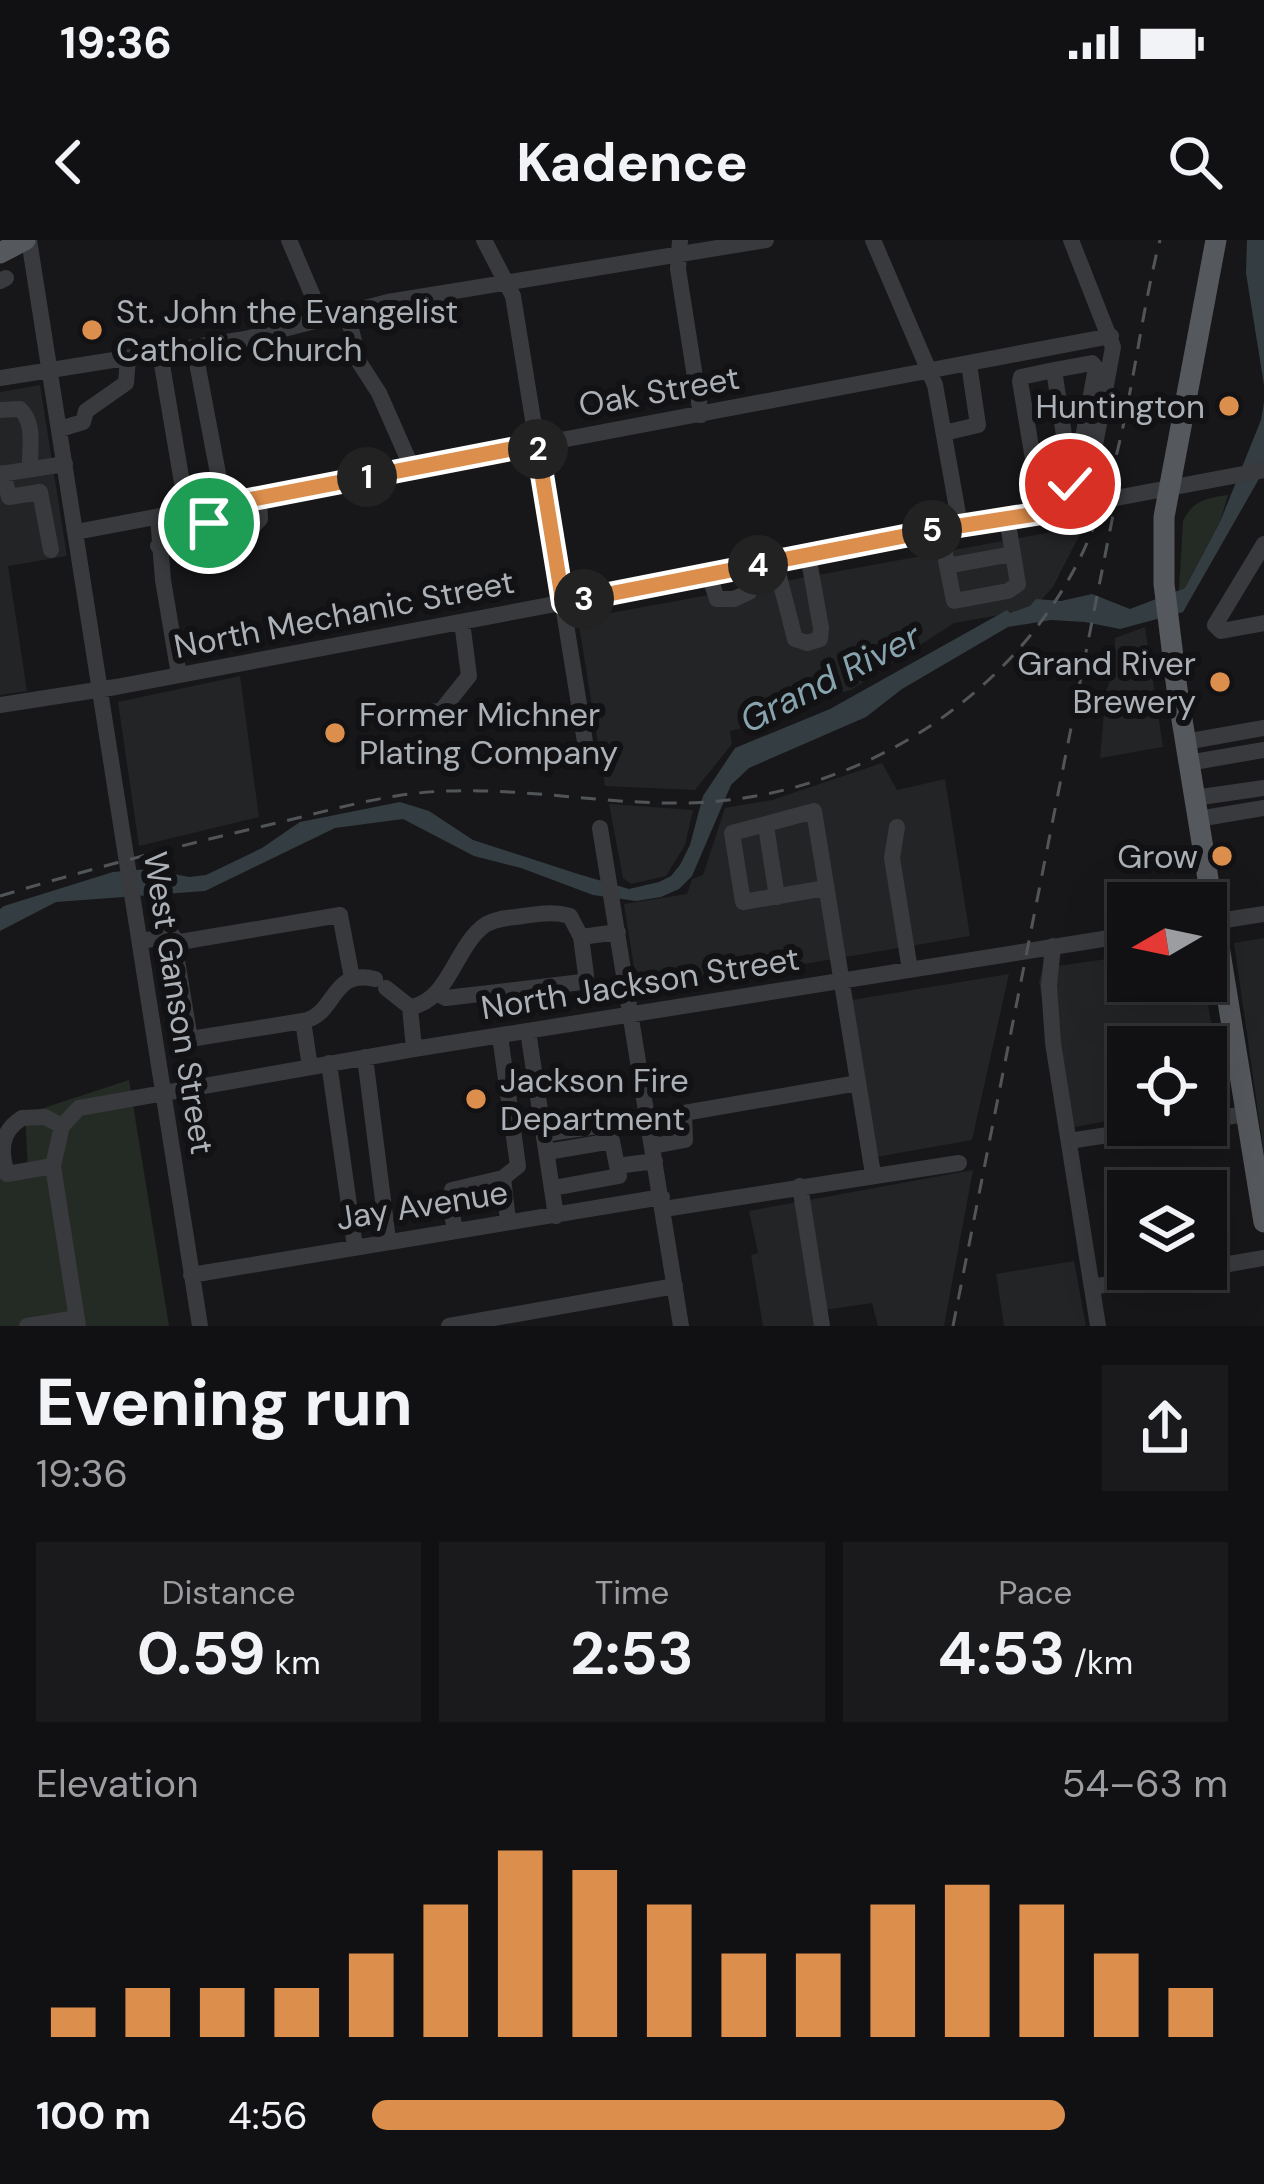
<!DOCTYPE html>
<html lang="en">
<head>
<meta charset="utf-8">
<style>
	:root { --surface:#111113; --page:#1a1a1c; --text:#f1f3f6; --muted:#9c9da0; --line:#303133; --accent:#dc8e4c }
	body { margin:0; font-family:"DM Sans",sans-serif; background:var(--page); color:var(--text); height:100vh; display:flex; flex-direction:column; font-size:45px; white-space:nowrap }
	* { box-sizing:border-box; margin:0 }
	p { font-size:39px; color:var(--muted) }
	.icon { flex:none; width:66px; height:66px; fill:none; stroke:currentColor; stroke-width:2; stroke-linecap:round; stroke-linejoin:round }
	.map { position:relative; height:1086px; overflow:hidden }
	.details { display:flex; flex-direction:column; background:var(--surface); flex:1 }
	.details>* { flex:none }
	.needle { width:78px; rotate:261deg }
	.fabs { position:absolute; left:1107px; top:642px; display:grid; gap:24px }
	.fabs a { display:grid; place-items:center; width:120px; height:120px; border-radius:0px; background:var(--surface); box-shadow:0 12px 48px #0002,0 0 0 3px var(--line); font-size:60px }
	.pin { position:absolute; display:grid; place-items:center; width:102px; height:102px; color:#fff; margin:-51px; border:6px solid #fff; border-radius:50%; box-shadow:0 3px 12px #0007 }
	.km { position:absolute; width:60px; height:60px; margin:-30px; border-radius:50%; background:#222; color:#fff; font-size:33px; line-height:60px; text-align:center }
	.round { display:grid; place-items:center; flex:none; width:126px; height:126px; border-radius:0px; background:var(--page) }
	.summary { display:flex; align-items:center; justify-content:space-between; height:204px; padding:0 36px }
	h1 { font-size:66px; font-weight:700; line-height:90px }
	.metrics { display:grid; grid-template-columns:repeat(3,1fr); gap:18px; height:204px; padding:12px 36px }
	.metrics div { display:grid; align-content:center; border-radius:0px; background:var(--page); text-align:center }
	.metrics b { font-size:60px; font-weight:700 }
	.metrics small { font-size:33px; font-weight:400 }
	.metrics p { font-size:33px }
	.chart { height:336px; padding:24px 36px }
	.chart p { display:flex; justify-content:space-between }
	.chart svg { width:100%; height:216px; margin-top:12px; stroke:var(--accent); stroke-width:6 }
	ul { padding:0 36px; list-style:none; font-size:39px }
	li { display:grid; grid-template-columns:192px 144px 1fr; align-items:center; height:90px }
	li i { height:30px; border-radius:15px; background:var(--accent) }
	.status { display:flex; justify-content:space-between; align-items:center; height:84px; padding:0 60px; background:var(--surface); direction:ltr }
	.status svg { height:33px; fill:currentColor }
	header { display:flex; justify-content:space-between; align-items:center; height:156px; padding:0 36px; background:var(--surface); font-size:54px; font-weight:700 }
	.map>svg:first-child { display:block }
	.built { fill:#232426 }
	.green { fill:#242a24 }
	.water { fill:#343e42 }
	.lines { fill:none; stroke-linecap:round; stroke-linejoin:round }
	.minor { stroke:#393a3d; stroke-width:16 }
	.major { stroke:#55585c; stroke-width:21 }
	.rail { stroke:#525558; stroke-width:3; stroke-dasharray:15 12; stroke-linecap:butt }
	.route-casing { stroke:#fff; stroke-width:24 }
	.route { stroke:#dc8e4c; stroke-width:15 }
	.poi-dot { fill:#dc8e4c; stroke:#121214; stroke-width:4.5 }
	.labels { text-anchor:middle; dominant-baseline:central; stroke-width:12; stroke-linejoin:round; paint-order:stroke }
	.poi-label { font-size:33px; fill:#abb1b7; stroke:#121214; text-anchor:start }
	.street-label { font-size:33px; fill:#abb1b7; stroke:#121214 }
	.water-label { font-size:36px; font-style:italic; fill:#86a3ae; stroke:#121214 }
</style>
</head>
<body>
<div class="status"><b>19:36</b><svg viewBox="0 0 49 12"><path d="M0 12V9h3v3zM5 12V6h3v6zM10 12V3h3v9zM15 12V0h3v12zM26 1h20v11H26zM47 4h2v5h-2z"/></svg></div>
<header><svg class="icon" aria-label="back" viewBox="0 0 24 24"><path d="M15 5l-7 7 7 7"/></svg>Kadence<svg class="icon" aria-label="search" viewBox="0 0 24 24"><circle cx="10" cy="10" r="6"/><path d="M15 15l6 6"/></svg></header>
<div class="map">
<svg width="1264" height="1086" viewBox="0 0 1264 1086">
	<rect width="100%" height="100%" fill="#171719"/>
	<path class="built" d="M40,145L67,316L8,326L27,451L0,455V152Z
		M1084,286L1053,347L1033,369L954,383L851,450L779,468L752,486L730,491L732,504L695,550L605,546L578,379Z
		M1145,387L1163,507L1100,518L1106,451L1114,431L1115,398Z
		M240,436L259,577L139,606L118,462Z
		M882,523L897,550L945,539L970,696L638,752L624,664L687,654L692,639L703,635L725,568L772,560Z
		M609,564L693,570L685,605L666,636L631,644L623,638Z
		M1264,698V914L1234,703Z
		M1128,716V741H1204L1212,788L1130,802L1128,877L1064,889L1039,741L1043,728Z
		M1009,734L972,900L876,917L852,760Z
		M973,930L944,1086H878L872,1063L824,1070L826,1086H763L751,1015L758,1013L749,971Z
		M1074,1021L1086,1086H1004L996,1034Z"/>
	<path class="green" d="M1228,255L1220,282L1185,348L1179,350L1183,281C1193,260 1207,258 1228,255Z
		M129,840L169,1086H0V932L28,931L25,874Z"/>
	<path class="water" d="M1247,0H1264V145L1246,33Z
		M1264,162V230L1183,372L1120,389L1085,382L1051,380L1008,387L902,449L866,477L749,528L731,545L692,636L679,649L661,657L636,661L593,655L521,628L474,616L403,579L335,588L205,651L56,662L0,691V669L4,666L113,632L149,629L189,637L206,635L262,608L300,582L400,562L429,571L473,600L578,634L629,649L659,642L671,636L680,625L690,605L703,556L735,508L830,469L1007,370L1010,373L1030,366L1036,359L1061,361L1092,354L1130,369L1185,348L1220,282L1261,180Z"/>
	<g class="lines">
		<path class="minor" d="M29,0L200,1086
			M289,0L323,80
			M484,0L513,56L587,514
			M680,0L678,29L701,175
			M873,0L935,145L960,285
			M1071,0L1113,107L1084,265
			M0,41L6,38
			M347,72L359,122L379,153L412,228
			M194,107L224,265
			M160,113L187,272
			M1054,130L1092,123L1096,128L1082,203L1065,205
			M0,138L245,99L388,62L766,0
			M0,170L20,169C36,184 29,209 30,228
			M60,189L83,182L86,171L126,143L128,118
			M944,193L978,185L969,124
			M3,233L9,257L40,252L51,310
			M0,234L65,224
			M1037,250L1071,241L1054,130L1021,137L1020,141L1042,273
			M158,277L163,340L179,435
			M1007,278L1018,344L1008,351L954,361L947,326L1012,314
			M941,289L947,326
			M76,292L1111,96
			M1264,304L1215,385L1221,391L1264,383
			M158,306L251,288L260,279L259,258
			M775,321L795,399L807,403L820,399L821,388L808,315
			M709,335L717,359H734L749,352V327
			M0,465L116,447L1264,230
			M427,472L441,471L469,436L462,382
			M1185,502L1264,488
			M1188,523L1264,510
			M1194,558L1264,548
			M1198,579L1264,568
			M766,586L777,657
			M897,587L892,618L910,730
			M600,588L681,1086
			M826,648L743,662L732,593L814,571L873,934
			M1206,683L1264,674
			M140,701L173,696L190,799L303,781L310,827
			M174,703L340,675L352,738
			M1053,706L1049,745L1053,803L1098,1086
			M386,748L410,767
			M436,753L446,758L582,742L586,735L581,697
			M410,767C449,762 455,706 485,685C496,678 510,678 523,676C539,674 553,671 570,676L581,697L618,692
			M410,767L414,809
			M303,781C337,775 330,728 375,739
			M528,791L556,976
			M500,796L518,926L503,938L508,980
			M365,817L388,1000
			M329,823L355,1007
			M1206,880L1246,874
			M544,894L604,885L612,901
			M1069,901L1173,885
			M653,906L685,900L684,873L858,843
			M547,912L612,901L617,926
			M53,926L7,934C0,911 0,892 22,878L45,877L62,886
			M800,946L822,1086
			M553,948L619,936L617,926L655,921
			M664,969L959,923
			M455,989L449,961L452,950L503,938
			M1206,1028L1264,1018
			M191,1035L662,957
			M1092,1047L1198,1029
			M27,1086L77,1078
			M78,1086L53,926L62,886L79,868L414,809L1128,695
			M449,1086L675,1046"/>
		<path class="major" d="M1216,0L1164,277V344L1177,449L1264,982
			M0,13L25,0"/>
		<path class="rail" d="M0,656C93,628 186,604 281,582C319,573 357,562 396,556C485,541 578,562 667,563C837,567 1006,470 1081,316C1129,217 1133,105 1160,0
			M953,1086L1115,265"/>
	</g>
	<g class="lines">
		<defs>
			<path id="route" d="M209,283L207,268L537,204L563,363L940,289L1042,273L1037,250L1070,244"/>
		</defs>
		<use href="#route" class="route-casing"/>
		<use href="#route" class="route"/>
	</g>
	<g class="poi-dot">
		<circle cx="92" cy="90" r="12"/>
		<circle cx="1229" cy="166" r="12"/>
		<circle cx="1220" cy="442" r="12"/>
		<circle cx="335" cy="493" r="12"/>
		<circle cx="1222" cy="616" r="12"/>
		<circle cx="476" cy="859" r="12"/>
	</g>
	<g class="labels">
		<g class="poi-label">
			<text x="116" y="71">St. John the Evangelist<tspan x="116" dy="38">Catholic Church</tspan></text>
			<text x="1205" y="166" text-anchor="end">Huntington</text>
			<text x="1196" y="423" text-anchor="end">Grand River<tspan x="1196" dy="38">Brewery</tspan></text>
			<text x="359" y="474">Former Michner<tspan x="359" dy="38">Plating Company</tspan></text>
			<text x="1198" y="616" text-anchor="end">Grow</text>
			<text x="500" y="840">Jackson Fire<tspan x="500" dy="38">Department</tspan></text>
		</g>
		<g class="street-label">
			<text transform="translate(659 151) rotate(-10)">Oak Street</text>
			<text transform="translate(344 374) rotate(-11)">North Mechanic Street</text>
			<text transform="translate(640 743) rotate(-9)">North Jackson Street</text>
			<text transform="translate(179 763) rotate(81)">West Ganson Street</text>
			<text transform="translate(422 965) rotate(-9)">Jay Avenue</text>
		</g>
		<g class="water-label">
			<text transform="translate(830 438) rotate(-27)">Grand River</text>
		</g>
	</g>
</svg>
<div class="fabs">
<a><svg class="needle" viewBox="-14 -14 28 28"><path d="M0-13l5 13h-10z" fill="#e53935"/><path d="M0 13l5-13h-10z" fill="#9c9da0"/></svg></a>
<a><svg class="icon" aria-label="locate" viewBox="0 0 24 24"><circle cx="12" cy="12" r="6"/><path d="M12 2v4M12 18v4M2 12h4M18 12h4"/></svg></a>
<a><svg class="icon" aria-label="layers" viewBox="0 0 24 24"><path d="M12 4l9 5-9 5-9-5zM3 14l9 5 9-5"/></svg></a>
</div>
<div class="pin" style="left:209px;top:283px;background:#1e9e55"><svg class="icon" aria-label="arrive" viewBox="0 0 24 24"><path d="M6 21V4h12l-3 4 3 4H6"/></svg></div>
<div class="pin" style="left:1070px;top:244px;background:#d93025"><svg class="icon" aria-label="check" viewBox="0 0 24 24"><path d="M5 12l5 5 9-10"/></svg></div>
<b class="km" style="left:367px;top:237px">1</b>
<b class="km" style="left:538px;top:209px">2</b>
<b class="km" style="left:584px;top:359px">3</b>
<b class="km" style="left:758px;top:325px">4</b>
<b class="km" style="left:932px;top:290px">5</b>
</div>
<section class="details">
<div class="summary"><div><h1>Evening run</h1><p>19:36</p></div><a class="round"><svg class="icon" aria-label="share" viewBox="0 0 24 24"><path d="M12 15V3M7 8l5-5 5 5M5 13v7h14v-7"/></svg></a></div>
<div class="metrics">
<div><p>Distance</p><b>0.59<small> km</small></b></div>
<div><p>Time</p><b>2:53</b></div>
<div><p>Pace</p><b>4:53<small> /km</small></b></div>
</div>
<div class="chart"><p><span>Elevation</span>54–63 m</p>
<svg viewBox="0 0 160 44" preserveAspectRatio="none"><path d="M5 44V38M15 44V34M25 44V34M35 44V34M45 44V27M55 44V17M65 44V6M75 44V10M85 44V17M95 44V27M105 44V27M115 44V17M125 44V13M135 44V17M145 44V27M155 44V34"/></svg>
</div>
<ul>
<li><b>100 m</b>4:56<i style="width:81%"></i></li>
</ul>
</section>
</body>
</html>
